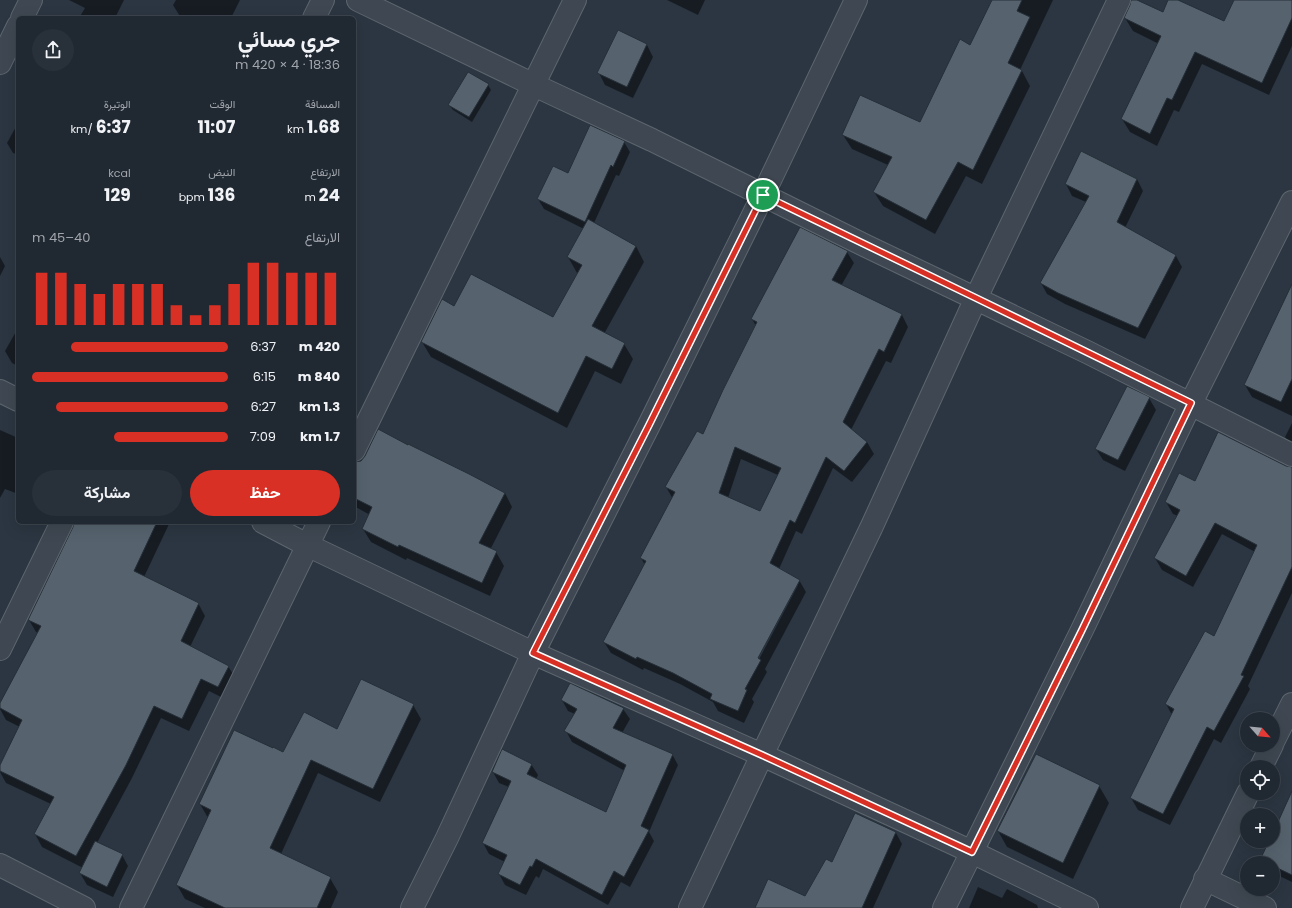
<!DOCTYPE html>
<html lang="ar">
<head>
<meta charset="utf-8">
<style>
	:root { --surface:#202832; --page:#28303a; --text:#f1f3f6; --muted:#a2a6ac; --line:#3d444d; --accent:#d93025 }
	body { margin:0; font-family:Poppins,Vazirmatn,sans-serif; background:var(--page); color:var(--text); direction:rtl; height:100vh; display:flex; flex-direction:column; font-size:15px; white-space:nowrap }
	* { box-sizing:border-box; margin:0 }
	p { font-size:13px; color:var(--muted) }
	.icon { flex:none; width:22px; height:22px; fill:none; stroke:currentColor; stroke-width:2; stroke-linecap:round; stroke-linejoin:round }
	.map { position:relative; flex:1; overflow:hidden; direction:ltr }
	.sheet { position:absolute; left:16px; top:16px; width:340px; height:508px; display:flex; flex-direction:column; background:var(--surface); border-radius:6px; box-shadow:0 4px 16px #0002,0 0 0 1px var(--line); direction:rtl }
	.sheet>* { flex:none }
	.needle { width:26px; rotate:117deg }
	.fabs { position:absolute; left:1240px; top:712px; display:grid; gap:8px }
	.fabs a { display:grid; place-items:center; width:40px; height:40px; border-radius:50%; background:var(--surface); box-shadow:0 4px 16px #0002,0 0 0 1px var(--line); font-size:20px }
	.pin { position:absolute; display:grid; place-items:center; width:34px; height:34px; color:#fff; margin:-17px; border:2px solid #fff; border-radius:50%; box-shadow:0 1px 4px #0007 }
	.round { display:grid; place-items:center; flex:none; width:42px; height:42px; border-radius:21px; background:var(--page) }
	.overview { display:flex; align-items:center; justify-content:space-between; height:68px; padding:0 16px }
	h1 { font-size:22px; font-weight:700; line-height:30px }
	.metrics { display:grid; grid-template-columns:repeat(3,1fr); gap:6px; height:68px; padding:4px 16px }
	.metrics div { display:grid; align-content:center }
	.metrics b { font-size:17px; font-weight:700 }
	.metrics small { font-size:11px; font-weight:400 }
	.metrics p { font-size:11px }
	.chart { height:112px; padding:8px 16px }
	.chart p { display:flex; justify-content:space-between }
	.chart svg { width:100%; height:72px; margin-top:4px; stroke:var(--accent); stroke-width:6 }
	.button { display:flex; gap:8px; margin-top:auto; padding:8px 16px }
	.button a { flex:1; height:46px; border-radius:24px; background:var(--accent); color:#fff; font-size:16px; font-weight:700; line-height:46px; text-align:center }
	.button a+a { background:var(--page); color:var(--text) }
	ul { padding:0 16px; list-style:none; font-size:13px }
	li { display:grid; grid-template-columns:64px 48px 1fr; align-items:center; height:30px }
	li i { height:10px; border-radius:5px; background:var(--accent) }
	.map>svg:first-child { display:block }
	.shadow { fill:#0007; fill-rule:evenodd }
	.building { fill:#56636e; stroke:#252f39; fill-rule:evenodd }
	.lines { fill:none; stroke-linecap:round; stroke-linejoin:round }
	.minor-casing { stroke:#5d666f; stroke-width:24 }
	.minor { stroke:#3f4852; stroke-width:22 }
	.route-casing { stroke:#fff; stroke-width:8 }
	.route { stroke:#d93025; stroke-width:5 }
</style>
</head>
<body>
<div class="map">
<svg width="1292" height="908" viewBox="0 0 1292 908">
	<rect width="100%" height="100%" fill="#2b3642"/>
	<path class="shadow" d="M69,0H124L115,18H79L85,8Z
		M176,0H240L231,18H181L173,5Z
		M667,0H705L698,15Z
		M993,0H1053L1020,70L1022,71L1030,86L982,184L966,176L935,234L883,206L874,192L888,165L852,149L843,135L920,123L971,46Z
		M1132,0L1164,13L1170,0H1176L1224,22L1235,0H1292V46L1269,95L1202,64L1179,112L1174,110L1157,146L1130,132L1122,119L1159,44L1133,31L1125,18Z
		M619,31L647,45L653,57L633,98L605,85L599,73Z
		M488,85L491,90L472,122L453,110L449,105Z
		M18,123V155L13,153L7,143Z
		M624,142L630,152L619,176L616,175L594,223L636,246L644,262L604,334L624,344L633,359L621,384L595,371L567,428L431,357L422,342L454,307L553,319L578,273H577L568,257L584,229L544,209L538,199Z
		M1137,179L1143,191L1125,228L1176,256L1182,267L1145,339L1065,304L1047,294L1041,283L1086,202L1072,196L1066,184Z
		M847,252L854,263L841,286L902,315L908,327L891,363L886,361L851,430L867,442L874,454L852,482L833,468L802,534L796,531L779,569L799,580L806,592L765,669L767,672L752,699L754,702L744,723L718,711L713,702L680,684L644,668L643,670L611,653L604,642L645,565L641,558L673,499L666,487L703,436L756,326L752,319ZM741,459L778,475L760,513L728,498ZM796,585H798L757,663L755,662Z
		M0,257L5,266L0,276Z
		M1292,327V416L1252,397L1245,385Z
		M18,328V366L12,363L5,351Z
		M1149,398L1156,410L1125,471L1103,460L1096,449Z
		M1292,423V449L1285,437Z
		M0,430L18,438V494L5,489L0,498Z
		M354,463L505,493L512,507L490,550L496,552L504,566L490,596L407,558L406,560L371,542L363,529L370,515L354,506Z
		M1286,467L1292,468V593L1248,686L1250,689L1221,743L1214,739L1170,825L1138,810L1131,798L1172,715L1166,704L1215,637L1255,552L1222,534L1193,587L1162,570L1155,558L1178,516L1173,514L1166,502L1195,482Z
		M76,522H170L144,577L198,603L205,616L190,647L228,666L236,679L225,699L209,691L189,731L161,718L132,778L97,843L122,855L128,866L113,897L87,885L80,873L83,868L42,847L35,834L51,804L6,783L0,772V768L20,727L6,720L0,709V705L38,633L36,632L29,620Z
		M562,700L623,709L630,719L622,733L672,754L678,765L649,832L654,841L630,887L621,882L608,905L543,869L539,878L536,876L526,895L505,885L499,874L505,862L489,854L483,843L509,787L499,783L493,772L531,764L538,775L536,779L607,813L625,771L572,742L566,731L575,714L568,711Z
		M413,705L421,719L380,802L318,773L281,854L330,878L338,892L331,908H205L185,899L177,885L208,818L200,804L284,753L337,730Z
		M1099,786L1109,803L1073,879L1007,847L998,831Z
		M1292,793V882L1273,873V863H1263L1262,860L1270,841H1273V835Z
		M855,814L896,833L902,844L873,908H816L833,864Z
		M978,887L1002,898L1007,889L1037,905L1038,908H969Z"/>
	<path class="building" d="M992,0H1022L1017,11L1030,17L1008,63L1022,70L973,170L958,162L926,220L873,192L892,157L842,135L860,95L920,122L960,39L970,45Z
		M1131,0H1137L1163,12L1168,0H1178L1224,21L1234,0H1292V18L1262,83L1195,52L1172,100L1167,98L1150,134L1121,119L1161,36L1124,18L1130,5Z
		M618,30L647,44L627,87L597,73Z
		M468,72L489,84L469,117L448,105Z
		M590,125L625,141L613,167L611,165L585,222L537,199L553,166L568,173Z
		M1081,151L1137,179L1117,222L1176,255L1138,328L1058,293L1040,283L1089,196L1065,184Z
		M588,219L636,246L592,326L625,343L612,369L586,356L558,413L421,342L442,299L454,306L471,274L553,317L582,265L567,257Z
		M800,227L848,251L832,280L902,314L884,352L879,349L843,422L867,442L844,471L826,457L795,523L790,520L770,563L800,580L758,658L761,660L745,689L747,690L738,711L710,699L712,694L673,673L637,657L636,659L603,642L646,561L640,558L675,492L665,487L697,431L703,434L723,390L757,322L751,319ZM735,447L781,468L760,511L719,493Z
		M1292,284V379L1281,402L1244,385Z
		M1127,386L1150,397L1118,460L1095,449Z
		M378,429L408,445V444L469,474L505,493L479,543L497,551L482,583L399,545L398,547L362,529L372,507L354,498V462L361,461L365,456Z
		M1218,432L1286,466L1292,467V567L1241,675L1244,676L1214,731L1207,727L1163,814L1130,798L1174,709L1165,704L1205,631L1214,636L1257,545L1215,523L1186,576L1154,558L1180,510L1165,502L1179,473L1195,481Z
		M74,522H157L134,571L199,603L181,641L229,666L218,687L201,679L182,719L154,706L126,765L76,856L34,834L54,797L0,771V765L22,720L0,708V703L41,626L28,620L73,527Z
		M361,679L414,704L373,789L311,760L270,848L331,877L317,908H225L176,885L211,810L199,804L234,730L273,748V747L283,752L304,712L337,729Z
		M570,683L624,708L613,728L673,754L641,826L649,830L624,877L614,871L602,895L536,859L532,867L530,866L520,885L498,874L507,855L482,843L511,781L492,772L502,749L532,764L527,774L606,812L626,765L564,731L577,709L561,700Z
		M1036,754L1100,785L1063,863L997,831Z
		M1292,791V875L1273,866V863H1267L1260,860L1269,841H1273V833Z
		M855,813L896,832L862,908H755L768,879L805,896L826,859L832,862Z
		M95,841L123,854L107,887L79,873Z"/>
	<g class="lines">
		<defs>
			<path id="minor" d="M358,0L534,85L652,140L866,246L1087,352L1292,455
				M22,18L31,0
				M314,18L323,0
				M0,63L18,26
				M0,391L18,400
				M354,450L575,0
				M263,522L307,545L533,653L762,755L972,852L1087,908
				M0,649L62,522
				M1273,742L1292,704
				M1261,767L1272,745
				M0,865L84,908
				M1205,879L1265,908
				M131,908L319,522
				M412,908L447,838L533,653L649,425L763,195L856,0
				M690,908L762,755L872,526L976,298L1119,0
				M944,908L1082,630L1191,403L1292,202
				M1192,908L1248,793"/>
		</defs>
		<use href="#minor" class="minor-casing"/>
		<use href="#minor" class="minor"/>
	</g>
	<g class="lines">
		<defs>
			<path id="route" d="M763,195L976,298L1191,403L1082,630L972,852L762,755L533,653L649,425Z"/>
		</defs>
		<use href="#route" class="route-casing"/>
		<use href="#route" class="route"/>
	</g>
</svg>
<div class="fabs">
<a><svg class="needle" viewBox="-14 -14 28 28"><path d="M0-13l5 13h-10z" fill="#e53935"/><path d="M0 13l5-13h-10z" fill="#a2a6ac"/></svg></a>
<a><svg class="icon" aria-label="locate" viewBox="0 0 24 24"><circle cx="12" cy="12" r="6"/><path d="M12 2v4M12 18v4M2 12h4M18 12h4"/></svg></a>
<a>+</a>
<a>−</a>
</div>
<div class="pin" style="left:763px;top:195px;background:#1e9e55"><svg class="icon" aria-label="arrive" viewBox="0 0 24 24"><path d="M6 21V4h12l-3 4 3 4H6"/></svg></div>
<section class="sheet">
<div class="overview"><div><h1>جري مسائي</h1><p>18:36 · 4 × 420 m</p></div><a class="round"><svg class="icon" aria-label="share" viewBox="0 0 24 24"><path d="M12 15V3M7 8l5-5 5 5M5 13v7h14v-7"/></svg></a></div>
<div class="metrics">
<div><p>المسافة</p><b>1.68<small> km</small></b></div>
<div><p>الوقت</p><b>11:07</b></div>
<div><p>الوتيرة</p><b>6:37<small> /km</small></b></div>
</div>
<div class="metrics">
<div><p>الارتفاع</p><b>24<small> m</small></b></div>
<div><p>النبض</p><b>136<small> bpm</small></b></div>
<div><p>kcal</p><b>129</b></div>
</div>
<div class="chart"><p><span>الارتفاع</span>40–45 m</p>
<svg viewBox="0 0 160 44" preserveAspectRatio="none"><path d="M5 44V12M15 44V12M25 44V19M35 44V25M45 44V19M55 44V19M65 44V19M75 44V32M85 44V38M95 44V32M105 44V19M115 44V6M125 44V6M135 44V12M145 44V12M155 44V12"/></svg>
</div>
<ul>
<li><b>420 m</b>6:37<i style="width:80%"></i></li>
<li><b>840 m</b>6:15<i style="width:100%"></i></li>
<li><b>1.3 km</b>6:27<i style="width:88%"></i></li>
<li><b>1.7 km</b>7:09<i style="width:58%"></i></li>
</ul>
<div class="button"><a>حفظ</a><a>مشاركة</a></div>
</section>
</div>
</body>
</html>
